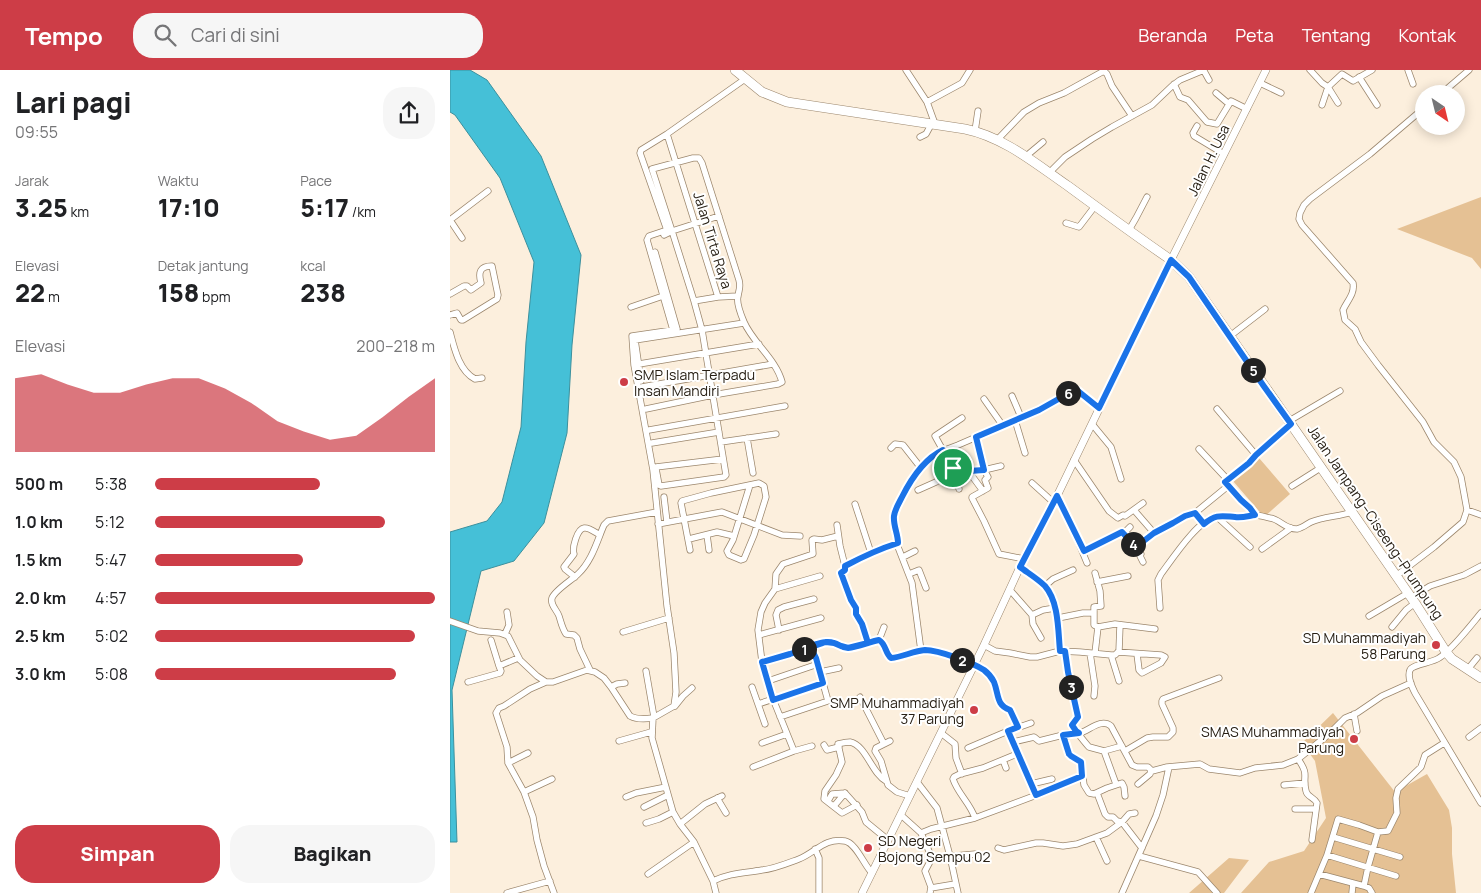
<!DOCTYPE html>
<html lang="id">
<head>
<meta charset="utf-8">
<style>
	:root { --surface:#fff; --page:#f6f6f6; --text:#202124; --muted:#757577; --accent:#cd3d47 }
	body { margin:0; font-family:Manrope,sans-serif; background:var(--page); color:var(--text); height:100vh; display:flex; flex-direction:column; font-size:19px; white-space:nowrap }
	* { box-sizing:border-box; margin:0 }
	p { font-size:16px; color:var(--muted) }
	.icon { flex:none; width:28px; height:28px; fill:none; stroke:currentColor; stroke-width:2; stroke-linecap:round; stroke-linejoin:round }
	.map { position:relative; flex:1; overflow:hidden }
	.panel { display:flex; flex-direction:column; background:var(--surface); width:450px }
	.panel>* { flex:none }
	.needle { width:32px; rotate:145deg }
	.tools { position:absolute; left:965px; top:15px; display:grid; gap:10px }
	.tools a { display:grid; place-items:center; width:50px; height:50px; border-radius:50%; background:var(--surface); box-shadow:0 2px 12px #0003; font-size:25px }
	.pin { position:absolute; display:grid; place-items:center; width:42px; height:42px; color:#fff; margin:-21px; border:2px solid #fff; border-radius:50%; box-shadow:0 1px 5px #0007 }
	.km { position:absolute; width:25px; height:25px; margin:-12px; border-radius:50%; background:#222; color:#fff; font-size:14px; line-height:25px; text-align:center }
	.round { display:grid; place-items:center; flex:none; width:52px; height:52px; border-radius:20px; background:var(--page) }
	.headline { display:flex; align-items:center; justify-content:space-between; height:85px; padding:0 15px }
	h1 { font-size:28px; font-weight:800; line-height:38px }
	.figures { display:grid; grid-template-columns:repeat(3,1fr); gap:8px; height:85px; padding:5px 15px }
	.figures div { display:grid; align-content:center }
	.figures b { font-size:25px; font-weight:800 }
	.figures small { font-size:14px; font-weight:400 }
	.figures p { font-size:14px }
	.chart { height:140px; padding:10px 15px }
	.chart p { display:flex; justify-content:space-between }
	.chart svg { width:100%; height:90px; margin-top:5px; fill:var(--accent); opacity:.7 }
	.primary-button { display:flex; gap:10px; margin-top:auto; padding:10px 15px }
	.primary-button a { flex:1; height:58px; border-radius:20px; background:var(--accent); color:#fff; font-size:20px; font-weight:800; line-height:58px; text-align:center }
	.primary-button a+a { background:var(--page); color:var(--text) }
	ul { padding:0 15px; list-style:none; font-size:16px }
	li { display:grid; grid-template-columns:80px 60px 1fr; align-items:center; height:38px }
	li i { height:12px; border-radius:6px; background:var(--accent) }
	header { display:flex; align-items:center; gap:30px; box-sizing:border-box; height:70px; padding:0 25px; background:var(--accent); color:#fff }
	header strong { font-size:24px }
	nav { display:flex; gap:28px; margin-inline-start:auto; font-size:18px }
	.search { width:350px; height:45px; background:var(--page); display:flex; align-items:center; gap:12px; box-sizing:border-box; padding:0 18px; border-radius:20px; color:var(--muted); font-size:19px }
	main { display:flex; flex:1; min-height:0 }
	.map>svg:first-child { display:block }
	.green { fill:#e5c194 }
	.water { fill:#45c0d7; stroke:#3c909d }
	.lines { fill:none; stroke-linecap:round; stroke-linejoin:round }
	.minor-casing { stroke:#9c876d; stroke-width:7 }
	.tertiary-casing { stroke:#9c876d; stroke-width:8 }
	.primary-casing { stroke:#9c876d; stroke-width:10 }
	.minor { stroke:#fff; stroke-width:5.5 }
	.tertiary { stroke:#fff; stroke-width:7 }
	.primary { stroke:#fff; stroke-width:9 }
	.route-casing { stroke:#fff; stroke-width:10 }
	.route { stroke:#1a73e8; stroke-width:6 }
	.poi-dot { fill:#cd3d47; stroke:#fff; stroke-width:2 }
	.labels { text-anchor:middle; dominant-baseline:central; stroke-width:4; stroke-linejoin:round; paint-order:stroke }
	.street-label { font-size:14px; fill:#282015; stroke:#fff }
	.poi-label { font-size:14px; fill:#282015; stroke:#fff; text-anchor:end }
</style>
</head>
<body>
<header>
<strong>Tempo</strong>
<div class="search"><svg class="icon" aria-label="search" viewBox="0 0 24 24"><circle cx="10" cy="10" r="6"/><path d="M15 15l6 6"/></svg>Cari di sini</div>
<nav><a>Beranda</a><a>Peta</a><a>Tentang</a><a>Kontak</a></nav>
</header>
<main>
<section class="panel">
<div class="headline"><div><h1>Lari pagi</h1><p>09:55</p></div><a class="round"><svg class="icon" aria-label="share" viewBox="0 0 24 24"><path d="M12 15V3M7 8l5-5 5 5M5 13v7h14v-7"/></svg></a></div>
<div class="figures">
<div><p>Jarak</p><b>3.25<small> km</small></b></div>
<div><p>Waktu</p><b>17:10</b></div>
<div><p>Pace</p><b>5:17<small> /km</small></b></div>
</div>
<div class="figures">
<div><p>Elevasi</p><b>22<small> m</small></b></div>
<div><p>Detak jantung</p><b>158<small> bpm</small></b></div>
<div><p>kcal</p><b>238</b></div>
</div>
<div class="chart"><p><span>Elevasi</span>200–218 m</p>
<svg viewBox="0 0 160 44" preserveAspectRatio="none"><path d="M0 44V8L10 6L20 11L30 15L40 15L50 11L60 8L70 8L80 13L90 20L100 29L110 34L120 38L130 36L140 27L150 17L160 8V44z"/></svg>
</div>
<ul>
<li><b>500 m</b>5:38<i style="width:59%"></i></li>
<li><b>1.0 km</b>5:12<i style="width:82%"></i></li>
<li><b>1.5 km</b>5:47<i style="width:53%"></i></li>
<li><b>2.0 km</b>4:57<i style="width:100%"></i></li>
<li><b>2.5 km</b>5:02<i style="width:93%"></i></li>
<li><b>3.0 km</b>5:08<i style="width:86%"></i></li>
</ul>
<div class="primary-button"><a>Simpan</a><a>Bagikan</a></div>
</section>
<div class="map">
<svg width="1031" height="823" viewBox="0 0 1031 823">
	<rect width="100%" height="100%" fill="#fcefdd"/>
	<path class="green" d="M1031,127V199L1022,188L947,159Z
		M809,388L840,424L814,447L783,411Z
		M883,643L945,722L977,704L999,740L1002,758V784L1006,823H791L819,792L854,781L876,748L865,691L852,673Z
		M779,788L799,790L774,823H739Z"/>
	<path class="water" d="M0,0H20L37,10L91,86L131,185L122,275L117,363L94,453L64,491L31,501L2,620L7,772H0V462L37,451L52,432L71,357L76,272L84,192L50,108L5,45L0,42Z"/>
	<g class="lines">
		<defs>
			<path id="minor" d="M456,0L477,32L485,54
				M860,0L872,13L878,17L892,4L903,11L922,0
				M958,0L963,14
				M754,1L759,10
				M909,7L927,35
				M810,13L831,23
				M724,14L730,27L738,30L757,52L767,54L781,31L797,39
				M878,17L888,33
				M766,23L779,34
				M991,24L1019,0
				M477,32L512,13L520,0
				M872,35L878,17
				M747,56L743,63L744,66L774,84
				M525,61L528,41
				M217,64L191,80L190,83L217,160L199,166L197,170L223,260L182,266L184,295L203,400L217,536L224,583L226,622L224,636L203,648L202,668L223,742L230,754L244,772L263,811L266,823
				M470,67L476,64L482,53
				M548,69L574,42L589,33L614,23L652,2H655L657,4L662,16L682,46
				M575,87L593,72
				M599,103L615,87L642,69L662,57L702,35L722,16L730,10L754,0
				M0,150L38,121
				M0,150L12,168
				M616,153L629,157L645,136
				M679,160L686,148L697,127
				M205,182L227,259
				M0,224L14,216H17L21,220L31,213C28,202 30,196 42,196L48,225L47,229L13,250H11L7,243L0,245
				M268,227L288,226
				M244,231L222,161L269,146
				M181,237L213,226
				M0,262C4,277 9,301 25,309L32,308
				M780,266L815,239
				M189,294L309,274
				M191,311L185,270L294,253
				M192,317L323,294
				M562,326L571,347
				M534,329L553,356
				M196,339L263,325L328,314L332,312C326,289 303,273 294,252C291,245 286,233 288,226C289,219 291,217 289,210L252,93L249,88H243L202,99L222,161L214,165
				M767,339L806,385
				M565,350L575,383
				M839,351L890,321
				M642,354L661,377L671,409
				M199,360L335,336
				M526,367L534,400L538,407L535,410L538,418L522,427V428L534,451L549,484L574,489
				M297,368L303,403
				M271,372L326,364
				M202,373L269,362
				M441,378L445,374L453,375L471,398
				M749,379L777,409
				M624,390L659,441L668,448L673,445L675,446L693,433
				M206,397L273,389
				M206,399L209,415L211,416L274,407L276,405L252,260L244,231L268,227L217,64L295,9
				M520,400L522,406L533,421
				M582,413L603,432
				M842,416L872,397
				M509,419L505,402L485,366L512,348
				M468,420L486,412L505,402L534,400L551,396
				M607,426L619,449L637,493
				M214,427L217,452
				M405,434L421,483
				M684,440L704,463
				M1017,440L1031,445
				M745,443L754,454
				M805,445C797,433 785,423 775,412L799,393L806,385L841,354
				M766,446L800,477
				M208,454L272,442L332,465L350,466
				M387,455L390,476L395,496L429,479L448,473
				M674,463L686,477
				M257,465L259,480
				M239,469L267,462L284,466
				M812,479L841,458
				M240,480L231,433L232,431L261,423L309,413L314,416L316,427L304,465L294,489L291,490L279,485L277,481L283,470L300,415
				M634,481L672,462L674,463L680,457
				M453,487L465,481
				M693,492L690,486L691,484L686,477L704,463L723,453L735,446L745,443L778,416
				M395,496V499L391,503L392,507L401,530L406,538V544L411,554L418,573
				M570,497C578,503 588,509 595,516C610,532 608,561 610,581
				M459,504L469,500L476,518
				M946,506L984,477L1013,452L1017,440L1011,407L1004,392L984,372L973,352L928,295L911,272L905,259L895,250L893,240C897,231 905,224 903,213L852,155L849,149L850,143L854,135L860,129L920,84L974,38
				M125,507L115,499L114,497L124,484C122,478 127,459 134,458C139,457 146,463 150,465
				M647,512L678,506
				M595,516L603,509L623,500
				M325,519L370,506
				M560,520L582,545L583,554L591,568
				M961,528L980,516L1014,505L1031,496
				M710,538L708,510L711,504C723,488 747,451 766,446C774,444 781,447 789,447C794,447 799,445 804,445C809,445 815,447 820,448C830,449 834,459 847,459C852,458 857,454 861,452C875,446 888,447 902,442
				M644,543V555L648,557
				M1031,543C1021,555 1002,580 989,588C982,593 963,594 960,600C957,607 962,617 965,623L1031,733
				M582,545L593,540L605,538
				M919,546L958,523
				M608,548L633,543H644V537L651,536L650,521L645,503
				M0,551L28,561L50,563L58,566L70,590L87,606L96,612H103L137,600L145,602L154,608L161,617L180,646C187,650 196,649 203,648L204,647L196,601
				M942,557L956,540L965,533
				M329,560L326,545L328,540L334,537L364,529
				M173,562L219,548
				M55,564L59,555L57,542
				M309,565L371,548
				M41,570L49,596
				M429,570L434,557
				M534,575L545,581L560,583L580,587H587L610,581L630,582L661,585H665L669,581L670,555
				M471,581L462,513L448,477L447,464L444,448L447,438L455,421L468,402L474,394L487,383L508,375L589,340L612,327L622,320L628,321L649,338
				M615,581L618,602L628,647L622,655C624,659 637,675 639,677L654,681L672,676
				M668,582L711,585L715,587L711,593L692,603L689,600L687,584
				M640,583L645,616L644,626
				M645,583L648,557L665,554L705,559
				M661,585L669,611
				M312,592L340,585L376,572L384,573L391,576L398,578L429,570C436,574 435,583 441,588C453,587 463,581 475,580C488,580 523,593 534,600C538,603 542,607 544,612C549,625 545,634 560,640L568,657
				M1018,599L1027,588
				M140,600L130,579L127,568L124,565L116,564C112,558 111,552 109,546C107,540 100,535 102,528C105,520 122,510 128,504C142,491 147,471 154,455L158,451L207,442
				M370,602L389,598
				M318,611L368,594
				M18,612L50,603L51,601L49,596L68,588
				M96,612L80,619L54,636L49,638L46,643L57,677L58,693L74,722L83,747L87,770L94,796L104,823
				M161,617L167,614L175,613
				M302,617L315,654
				M410,627L434,674
				M308,634L373,613
				M225,636L233,626L242,618
				M904,644L907,661
				M330,647L378,631L366,588L360,576
				M491,663L505,674L506,688L512,704
				M1019,667L1031,658
				M169,671L201,662
				M440,671L426,678L425,681L431,691L438,715L447,722L460,726
				M312,673L337,664
				M374,675L377,680L389,677
				M518,678L558,661L581,653
				M344,681L323,629L312,592L308,560L311,542L315,533L325,519L326,504L333,494L363,484L362,470L364,469L372,470L388,466
				M654,681L666,714
				M675,681L697,668L703,667H718L723,662V658L712,634V631L713,629L769,608
				M553,690L556,698
				M58,693L78,683
				M303,697L344,681L362,676
				M702,701L717,697L750,694L759,699L790,703L805,698L833,695L848,689
				M467,712L487,738L500,786L508,823
				M581,714L602,709
				M834,715L855,713
				M74,722L102,709
				M647,723L655,744L658,747H663L667,751L672,752L692,778
				M586,725L575,701L563,672L584,667L589,671L613,665
				M675,726L674,717L672,713L657,718L644,724L639,723L634,715L631,692L621,686L619,684L613,665C618,664 625,664 630,663C640,660 651,648 661,656L682,695L687,697H698L701,700L700,704L688,714
				M176,727L186,723L216,717
				M267,728L276,743
				M378,731L382,724L395,723
				M407,735L392,743L374,729L375,721L386,705L392,692L388,674C392,673 396,672 400,672C416,675 422,704 436,711
				M384,736L395,723L412,742L416,752L438,770
				M194,737L218,725
				M845,739H866
				M451,745L471,763L482,788
				M525,748C520,733 508,724 503,709L504,707L510,704L533,698L567,684
				M196,753L209,749L223,742
				M230,754L255,734L272,726
				M471,763L481,759L525,748L600,720L632,706
				M646,767L657,791
				M883,767L950,787
				M862,770L867,733C864,727 857,727 856,721C852,705 860,706 848,689L879,664L895,648L907,643L932,626L961,613
				M548,778L554,780L586,773H593L613,776L627,774L657,763L672,752L679,744L685,743
				M365,779L369,788V823
				M877,785L946,806
				M689,786L748,802L767,823
				M198,804L244,772
				M869,804L877,785L888,749L909,755L928,762
				M263,811C279,803 295,803 312,800C324,799 338,793 349,789C365,783 375,767 395,771C406,773 414,795 422,803
				M914,816L919,818L922,823
				M481,818L505,814
				M57,823L100,811
				M480,823L481,817L475,801L482,788L525,784
				M672,823L706,746L713,725L719,697
				M861,823L869,804L914,816L918,797L928,762L938,761L947,743L946,728L948,719L971,697L975,685L994,673
				M902,823L903,813"/>
			<path id="tertiary" d="M412,823L534,575L570,497L607,426L721,190L816,0"/>
			<path id="primary" d="M285,0L312,22L337,32L515,59C554,67 586,94 618,116C652,141 686,166 721,190L739,207L965,533L996,582L1002,589L1031,608"/>
		</defs>
		<use href="#minor" class="minor-casing"/>
		<use href="#tertiary" class="tertiary-casing"/>
		<use href="#primary" class="primary-casing"/>
		<use href="#minor" class="minor"/>
		<use href="#tertiary" class="tertiary"/>
		<use href="#primary" class="primary"/>
	</g>
	<g class="lines">
		<defs>
			<path id="route" d="M503,398L493,380C474,389 461,409 452,427C449,433 445,439 444,446C443,455 448,464 448,473C429,479 412,487 395,496V500L391,503L401,530L406,538V544L412,554L418,573L398,578L391,576L384,573L376,572L340,584L312,592L323,630L373,613L366,588L360,576C368,574 376,570 384,573C389,574 392,578 398,578C408,577 419,572 429,570C436,574 435,583 441,588C453,587 463,581 475,580C489,580 523,593 534,600C538,603 542,608 544,612C549,625 546,635 560,640L568,657L558,661L586,725L632,706L631,692L621,686L619,684L613,665L629,663L626,661L622,655L628,647L618,602L615,581H610C608,561 609,532 595,516C588,509 578,503 570,497L607,426L634,481L672,462L686,477L704,463L723,453L735,446L745,443L754,454C766,444 771,446 785,447C792,448 798,446 805,445L800,438L791,430L775,412L799,393L806,385L841,354L813,315L739,207L721,190L649,338L628,321L622,320L612,327L589,340L526,367L534,400L504,402L503,398"/>
		</defs>
		<use href="#route" class="route-casing"/>
		<use href="#route" class="route"/>
	</g>
	<g class="poi-dot">
		<circle cx="174" cy="312" r="5"/>
		<circle cx="986" cy="575" r="5"/>
		<circle cx="524" cy="640" r="5"/>
		<circle cx="904" cy="669" r="5"/>
		<circle cx="418" cy="778" r="5"/>
	</g>
	<g class="labels">
		<g class="street-label">
			<text transform="translate(758 90) rotate(-64)">Jalan H. Usa</text>
			<text transform="translate(263 170) rotate(73)">Jalan Tirta Raya</text>
			<text transform="translate(926 452) rotate(56)">Jalan Jampang–Ciseeng–Prumpung</text>
		</g>
		<g class="poi-label">
			<text x="184" y="304" text-anchor="start">SMP Islam Terpadu<tspan x="184" dy="16">Insan Mandiri</tspan></text>
			<text x="976" y="567">SD Muhammadiyah<tspan x="976" dy="16">58 Parung</tspan></text>
			<text x="514" y="632">SMP Muhammadiyah<tspan x="514" dy="16">37 Parung</tspan></text>
			<text x="894" y="661">SMAS Muhammadiyah<tspan x="894" dy="16">Parung</tspan></text>
			<text x="428" y="770" text-anchor="start">SD Negeri<tspan x="428" dy="16">Bojong Sempu 02</tspan></text>
		</g>
	</g>
</svg>
<div class="tools">
<a><svg class="needle" viewBox="-14 -14 28 28"><path d="M0-13l5 13h-10z" fill="#e53935"/><path d="M0 13l5-13h-10z" fill="#757577"/></svg></a>
</div>
<div class="pin" style="left:503px;top:398px;background:#1e9e55"><svg class="icon" aria-label="arrive" viewBox="0 0 24 24"><path d="M6 21V4h12l-3 4 3 4H6"/></svg></div>
<b class="km" style="left:354px;top:579px">1</b>
<b class="km" style="left:512px;top:590px">2</b>
<b class="km" style="left:621px;top:617px">3</b>
<b class="km" style="left:683px;top:474px">4</b>
<b class="km" style="left:803px;top:300px">5</b>
<b class="km" style="left:618px;top:323px">6</b>
</div>
</main>
</body>
</html>
